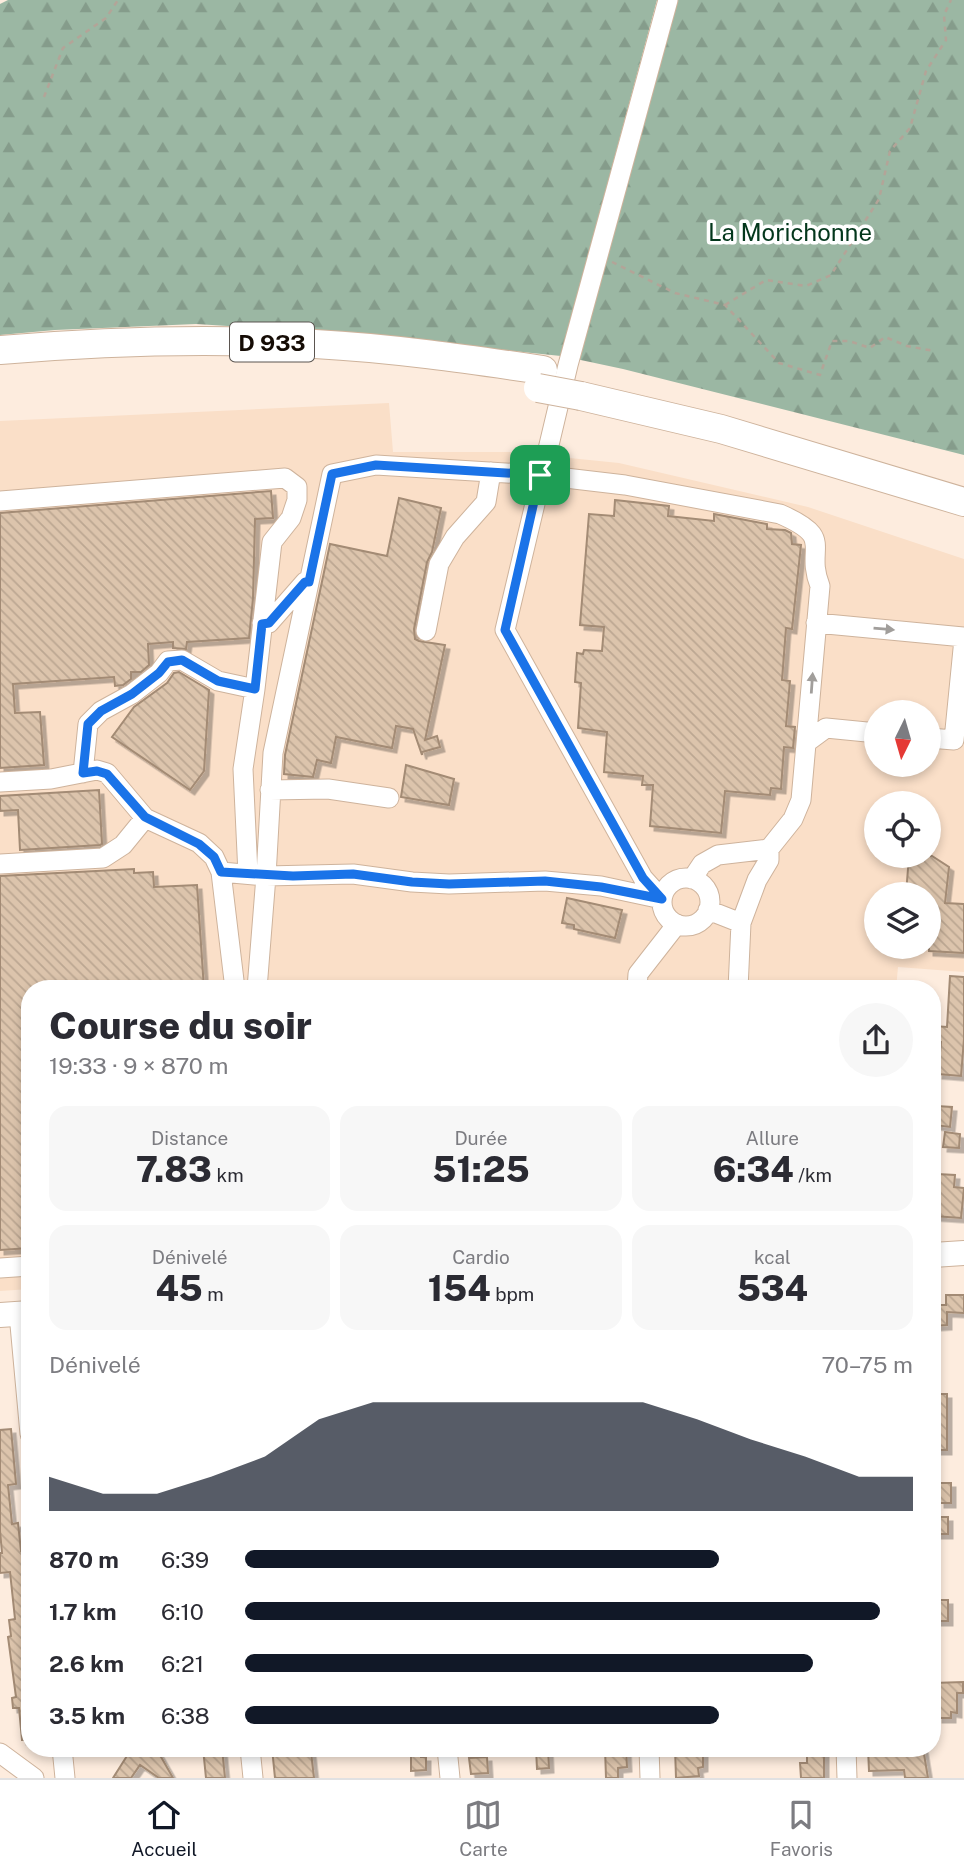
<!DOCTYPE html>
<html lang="fr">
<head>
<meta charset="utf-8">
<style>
	:root { --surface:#fff; --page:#f7f7f7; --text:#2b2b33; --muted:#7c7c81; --line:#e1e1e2; --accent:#111827 }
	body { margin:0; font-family:"Public Sans",sans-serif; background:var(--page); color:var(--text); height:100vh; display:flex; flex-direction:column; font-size:26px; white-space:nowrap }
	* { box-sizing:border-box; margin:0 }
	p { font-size:23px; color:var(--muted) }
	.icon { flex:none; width:38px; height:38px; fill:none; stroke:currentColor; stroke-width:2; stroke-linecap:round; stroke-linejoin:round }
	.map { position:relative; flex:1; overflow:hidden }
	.details { position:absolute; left:21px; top:980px; width:920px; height:777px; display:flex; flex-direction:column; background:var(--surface); border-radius:28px; box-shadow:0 4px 10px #0003 }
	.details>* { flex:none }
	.needle { width:46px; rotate:185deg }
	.controls { position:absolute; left:864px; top:700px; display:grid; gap:14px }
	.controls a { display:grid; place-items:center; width:77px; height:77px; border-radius:50%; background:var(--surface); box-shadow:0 4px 10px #0003; font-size:35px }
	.pin { position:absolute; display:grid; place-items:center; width:60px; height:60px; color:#fff; margin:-30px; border-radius:14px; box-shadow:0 4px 10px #0006 }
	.round { display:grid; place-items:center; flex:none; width:74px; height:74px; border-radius:37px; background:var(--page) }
	.overview { display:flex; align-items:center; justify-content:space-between; height:119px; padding:0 28px }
	h1 { font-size:38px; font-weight:800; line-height:52px }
	.stats { display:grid; grid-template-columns:repeat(3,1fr); gap:10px; height:119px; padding:7px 28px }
	.stats div { display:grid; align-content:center; border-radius:18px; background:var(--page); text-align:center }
	.stats b { font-size:35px; font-weight:800 }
	.stats small { font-size:19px; font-weight:400 }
	.stats p { font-size:19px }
	.chart { height:196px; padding:14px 28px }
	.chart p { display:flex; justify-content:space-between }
	.chart svg { width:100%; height:126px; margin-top:7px; fill:var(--accent); opacity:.7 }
	ul { padding:0 28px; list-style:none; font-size:23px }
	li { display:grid; grid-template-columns:112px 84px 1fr; align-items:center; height:52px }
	li i { height:18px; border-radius:9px; background:var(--accent) }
	.dock { display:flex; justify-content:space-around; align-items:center; height:98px; border-top:2px solid var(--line); background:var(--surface); font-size:19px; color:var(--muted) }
	.dock a { display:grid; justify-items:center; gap:4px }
	.dock .on { color:var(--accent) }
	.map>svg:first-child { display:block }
	.built { fill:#fadfc8; fill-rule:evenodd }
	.forest { fill:url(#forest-firs) }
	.building { fill:url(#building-back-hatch); stroke:#a38b74; stroke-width:2; filter:url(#shadow) }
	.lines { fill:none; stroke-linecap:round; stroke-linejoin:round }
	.minor-casing { stroke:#ceb39c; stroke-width:21 }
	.major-casing { stroke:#ceb39c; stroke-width:26 }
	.highway-casing { stroke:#ceb39c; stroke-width:30 }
	.path { stroke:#b3a498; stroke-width:2.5; stroke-dasharray:5 5; stroke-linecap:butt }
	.minor { stroke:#fff; stroke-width:19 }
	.major { stroke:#fff; stroke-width:24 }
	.highway { stroke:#fff; stroke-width:28 }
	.highway-bridge-casing { stroke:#ceb39c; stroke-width:30; stroke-linecap:butt }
	.highway-bridge { stroke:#fff; stroke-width:28 }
	.oneway { fill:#a19e9b }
	.route-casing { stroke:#fff; stroke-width:14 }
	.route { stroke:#1a73e8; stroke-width:9 }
	.labels { text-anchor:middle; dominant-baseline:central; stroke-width:7; stroke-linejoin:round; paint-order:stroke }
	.shield { fill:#fff; stroke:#5b5550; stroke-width:2 }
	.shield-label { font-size:23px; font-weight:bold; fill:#150c05 }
	.park-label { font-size:24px; fill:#03371c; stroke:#fff }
</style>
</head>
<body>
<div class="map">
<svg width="964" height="1778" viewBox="0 0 964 1778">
	<defs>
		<pattern id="forest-firs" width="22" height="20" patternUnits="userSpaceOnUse" patternTransform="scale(1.75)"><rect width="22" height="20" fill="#9bb7a3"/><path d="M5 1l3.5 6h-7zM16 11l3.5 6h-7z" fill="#859c8b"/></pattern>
		<pattern id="building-back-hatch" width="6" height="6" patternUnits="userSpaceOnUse" patternTransform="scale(1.75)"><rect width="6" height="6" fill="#dcc4ac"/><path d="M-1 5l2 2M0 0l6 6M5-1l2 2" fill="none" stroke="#bca792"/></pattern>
		<filter id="shadow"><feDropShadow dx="4.5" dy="4.5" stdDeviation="0" flood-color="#0004"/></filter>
	</defs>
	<rect width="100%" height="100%" fill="#fdecde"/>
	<path class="built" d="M389,403L393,452H510L619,463L808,507L964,559V972L898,967L896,989H30V1289L0,1291V421ZM877,712H929V765H877ZM877,803H929V856H877ZM877,894H929V947H877Z"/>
	<path class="forest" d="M8,0H657L561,356L343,333L196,324L55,330L0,335V4Z
		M676,0H964V455L623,369L576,359Z"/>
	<path class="building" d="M271,491L273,518L255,519L253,598L249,638L187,642L186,649L173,648V642L148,644L149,665L141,672H131V679L123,685L115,686L114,677L13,684L15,713L40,712L44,765L0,768V513Z
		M399,498L441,508L432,552L427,562L414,629L415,639L419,641L445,645L425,740L437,736L440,747L422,752V755L413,729L396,726L392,748L336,737L331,763L317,760L313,777L284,774L285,755L330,544L387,556Z
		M615,500L669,506L668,516L714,521V514L767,524V529L785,530L791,533L792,544L801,545L792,629L786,628L782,680L790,681L786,726L795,727L793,748L784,747L781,789L771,788L770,795L725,791L721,833L650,826L653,785H642L643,776L604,772L607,732L578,728L581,683L575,682L577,653L583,654L584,650L602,651L604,627L580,625L589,514L614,516Z
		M179,672L209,690L204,771L190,790L112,737L134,707L167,683L174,673Z
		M406,765L454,779L449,805L401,797Z
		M99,790L102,844L100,845L20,850L18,810L0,811V796Z
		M909,856H932L949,867L945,903L964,904V953L929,951V894H906Z
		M134,869V873L153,872L154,887L197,885L204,989H30V1248L0,1250V876Z
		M567,898L622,910L615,938L574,929V925L562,923Z
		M950,976L964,977V1039L961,1076L938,1074L941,1042L934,1040L935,1026L947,1027Z
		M936,1106L952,1107L950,1127L934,1125Z
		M945,1132L960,1134L959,1148L943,1147Z
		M937,1174L955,1175L954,1187L964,1188L961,1218L933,1216V1188H936Z
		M946,1295H964V1313L947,1312V1325L933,1326V1305H946Z
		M933,1394H947V1450H933Z
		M11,1429L16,1484L8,1485L12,1524L18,1523L21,1551L25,1550L29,1607L30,1740H22L19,1708H13L12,1698L16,1697L8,1637L11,1636L9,1620L15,1619L10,1572L0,1573V1553H2L0,1531V1430Z
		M940,1483H951V1503H940Z
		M933,1517H948V1534H933Z
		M933,1600H948V1621H933Z
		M963,1682V1693H957V1713L951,1712V1718H938V1703H933V1683Z
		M132,1748H156L173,1778H159L140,1765L131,1778H113Z
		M203,1748H222L225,1778H206Z
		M272,1748H296L297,1754L311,1752L314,1778H275Z
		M411,1748H421V1757H426V1770L411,1771Z
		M536,1748H548L549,1768L537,1769Z
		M605,1748H626L627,1767L618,1768V1778H606Z
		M675,1748H703V1767L698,1768L699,1776L676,1778Z
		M807,1748H824V1778H801L800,1763H807Z
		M868,1748H878L879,1754H907L906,1748H923L928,1778H905L904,1770L869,1771Z
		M487,1757L488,1773L471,1774L469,1758Z"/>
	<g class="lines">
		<defs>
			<path id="minor" d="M0,501L285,478L297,487V500L291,518L272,542L255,689L243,769L248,874
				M262,623H269L305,582H309
				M816,623L964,637
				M426,631L439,564L455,537L486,502L491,472
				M929,738L954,740L964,639
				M807,742L826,728L877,733
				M83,773L88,724L101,711L132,694L159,673L168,661L182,660L218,681L255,689
				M0,782L51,779L97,770L107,773L145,818L199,843L214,857L221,872
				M270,790L328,789L389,798
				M0,864L103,858L123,845L145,818
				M662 902a24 24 0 1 1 48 0a24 24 0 1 1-48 0Z
				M662,899L643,878L505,630L568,365L668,0
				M708,910L741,923
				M235,989L221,872L266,876L273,753L332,474L376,465L540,475L625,485L780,514C837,539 804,546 820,586L801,800L793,819L769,849L718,855L702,864L692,879
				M257,989L266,876L353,874L412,882L449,884L545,881L601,886L662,899
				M637,989L638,974L677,924
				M738,989L741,923L757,880L769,860V849
				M0,1268L30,1266
				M19,1314L30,1434
				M62,1748L65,1778
				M250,1748L253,1778
				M447,1748L450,1778
				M649,1748L650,1778
				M846,1748L847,1778
				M0,1753L34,1778"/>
			<path id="major" d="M933,1255L964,1253
				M0,1315L30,1313"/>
			<path id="highway" d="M0,350C105,341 210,338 315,344C391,348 467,359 543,370
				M581,396L721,429L964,502"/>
		</defs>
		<use href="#minor" class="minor-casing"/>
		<use href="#major" class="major-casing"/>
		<use href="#highway" class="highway-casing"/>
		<path class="path" d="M44,97L63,48L106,18L118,0
			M612,262L675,293L725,305L779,363L820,375L832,341H849L870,348L885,337L907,346L934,351
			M725,305L766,280L806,286L831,275L879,199L890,151L910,128L926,71L946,40L944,15L951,0"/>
		<use href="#minor" class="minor"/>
		<use href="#major" class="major"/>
		<use href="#highway" class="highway"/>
		<defs>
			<path id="highway-bridge" d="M538,388L581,396"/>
		</defs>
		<use href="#highway-bridge" class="highway-bridge-casing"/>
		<use href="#highway-bridge" class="highway-bridge"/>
	</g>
	<defs><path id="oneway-solid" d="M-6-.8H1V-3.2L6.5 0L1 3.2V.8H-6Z" transform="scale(1.75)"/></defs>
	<g class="oneway">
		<use href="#oneway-solid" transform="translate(884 629) rotate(5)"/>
		<use href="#oneway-solid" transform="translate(812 683) rotate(-86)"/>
	</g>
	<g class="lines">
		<defs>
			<path id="route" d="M376,465L540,475L505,630L643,878L662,899L601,887L545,881L449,884L412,882L353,874L293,876L221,872L214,857L199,844L145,817L107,774L97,771L83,773L88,724L101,711L132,694L159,673L168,662L182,660L218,681L255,689L262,624L269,623L305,582H309L332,474Z"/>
		</defs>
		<use href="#route" class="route-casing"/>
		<use href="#route" class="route"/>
	</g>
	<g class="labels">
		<rect class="shield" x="230" y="322.5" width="84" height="39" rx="5"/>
		<g class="shield-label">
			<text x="272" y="342">D 933</text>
		</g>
		<g class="park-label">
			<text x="790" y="232">La Morichonne</text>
		</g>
	</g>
</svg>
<div class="controls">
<a><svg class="needle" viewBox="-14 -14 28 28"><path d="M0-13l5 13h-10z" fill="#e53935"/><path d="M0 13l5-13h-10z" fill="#7c7c81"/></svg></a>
<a><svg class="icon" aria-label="locate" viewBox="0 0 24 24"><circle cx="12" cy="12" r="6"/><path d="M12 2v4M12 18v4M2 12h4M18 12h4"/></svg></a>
<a><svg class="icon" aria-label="layers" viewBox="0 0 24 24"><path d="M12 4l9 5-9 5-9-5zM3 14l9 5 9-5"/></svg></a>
</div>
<div class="pin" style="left:540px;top:475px;background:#1e9e55"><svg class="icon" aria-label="arrive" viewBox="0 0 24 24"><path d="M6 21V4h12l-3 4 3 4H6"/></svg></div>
<section class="details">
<div class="overview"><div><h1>Course du soir</h1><p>19:33 · 9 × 870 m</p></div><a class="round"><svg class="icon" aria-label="share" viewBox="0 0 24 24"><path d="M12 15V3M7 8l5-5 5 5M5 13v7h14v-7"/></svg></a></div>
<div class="stats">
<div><p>Distance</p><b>7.83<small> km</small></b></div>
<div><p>Durée</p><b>51:25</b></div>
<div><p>Allure</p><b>6:34<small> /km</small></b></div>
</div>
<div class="stats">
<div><p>Dénivelé</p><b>45<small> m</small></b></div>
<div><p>Cardio</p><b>154<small> bpm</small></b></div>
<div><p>kcal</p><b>534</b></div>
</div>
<div class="chart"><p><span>Dénivelé</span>70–75 m</p>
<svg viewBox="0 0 160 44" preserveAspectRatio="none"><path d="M0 44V32L10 38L20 38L30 32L40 25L50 12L60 6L70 6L80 6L90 6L100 6L110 6L120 12L130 19L140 25L150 32L160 32V44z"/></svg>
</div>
<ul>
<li><b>870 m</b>6:39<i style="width:71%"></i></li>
<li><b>1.7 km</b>6:10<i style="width:95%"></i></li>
<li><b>2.6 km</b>6:21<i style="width:85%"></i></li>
<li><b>3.5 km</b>6:38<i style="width:71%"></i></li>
</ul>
</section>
</div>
<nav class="dock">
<a class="on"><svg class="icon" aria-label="home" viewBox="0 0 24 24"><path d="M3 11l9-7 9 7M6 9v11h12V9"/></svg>Accueil</a>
<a><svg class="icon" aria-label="map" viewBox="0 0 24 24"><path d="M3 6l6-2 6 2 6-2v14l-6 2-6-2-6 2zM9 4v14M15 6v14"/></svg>Carte</a>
<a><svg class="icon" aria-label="saved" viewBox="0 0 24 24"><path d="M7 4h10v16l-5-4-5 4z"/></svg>Favoris</a>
</nav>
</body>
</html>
